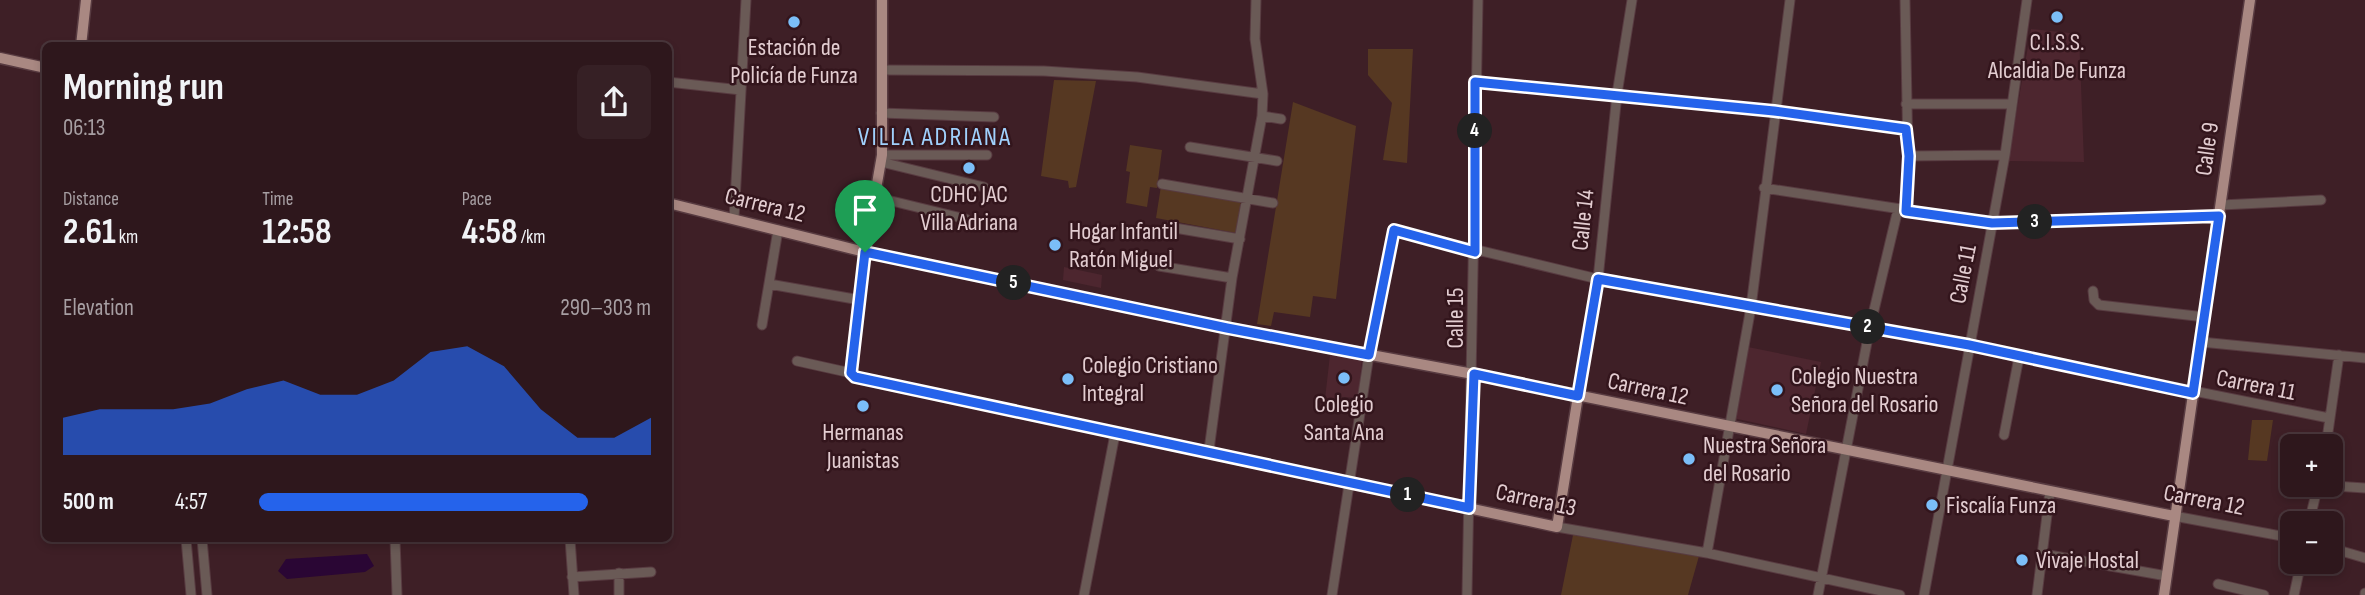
<!DOCTYPE html>
<html lang="en">
<head>
<meta charset="utf-8">
<style>
	:root { --surface:#2e171c; --page:#362025; --text:#f1f3f6; --muted:#a79fa3; --line:#49363b; --accent:#2563eb }
	body { margin:0; font-family:"Sofia Sans Condensed",sans-serif; background:var(--page); color:var(--text); height:100vh; display:flex; flex-direction:column; font-size:26px; white-space:nowrap }
	* { box-sizing:border-box; margin:0 }
	p { font-size:23px; color:var(--muted) }
	.icon { flex:none; width:38px; height:38px; fill:none; stroke:currentColor; stroke-width:2; stroke-linecap:round; stroke-linejoin:round }
	.map { position:relative; flex:1; overflow:hidden }
	.side { position:absolute; left:42px; top:42px; width:630px; height:500px; display:flex; flex-direction:column; background:var(--surface); border-radius:10px; box-shadow:0 4px 10px #0003,0 0 0 2px var(--line) }
	.side>* { flex:none }
	.tools { position:absolute; left:2280px; top:434px; display:grid; gap:14px }
	.tools a { display:grid; place-items:center; width:63px; height:63px; border-radius:10px; background:var(--surface); box-shadow:0 4px 10px #0003,0 0 0 2px var(--line); font-size:35px }
	.pin { position:absolute; display:grid; place-items:center; width:60px; height:60px; color:#fff; margin:-72px -30px; border-radius:50% 50% 50% 0; rotate:-45deg; box-shadow:0 0 7px #0007 }
	.pin .icon { rotate:45deg }
	.km { position:absolute; width:35px; height:35px; margin:-18px; border-radius:50%; background:#222; color:#fff; font-size:19px; line-height:35px; text-align:center }
	.round { display:grid; place-items:center; flex:none; width:74px; height:74px; border-radius:10px; background:var(--page) }
	.head { display:flex; align-items:center; justify-content:space-between; height:119px; padding:0 21px }
	h1 { font-size:38px; font-weight:700; line-height:52px }
	.metrics { display:grid; grid-template-columns:repeat(3,1fr); gap:10px; height:119px; padding:7px 21px }
	.metrics div { display:grid; align-content:center }
	.metrics b { font-size:35px; font-weight:700 }
	.metrics small { font-size:19px; font-weight:400 }
	.metrics p { font-size:19px }
	.chart { height:196px; padding:14px 21px }
	.chart p { display:flex; justify-content:space-between }
	.chart svg { width:100%; height:126px; margin-top:7px; fill:var(--accent); opacity:.7 }
	ul { padding:0 21px; list-style:none; font-size:23px }
	li { display:grid; grid-template-columns:112px 84px 1fr; align-items:center; height:52px }
	li i { height:18px; border-radius:9px; background:var(--accent) }
	.map>svg:first-child { display:block }
	.built { fill:#4d262f }
	.green { fill:#563822 }
	.water { fill:#2a0634 }
	.lines { fill:none; stroke-linecap:round; stroke-linejoin:round }
	.minor-casing { stroke:#583b41; stroke-width:11 }
	.major-casing { stroke:#583b41; stroke-width:13 }
	.minor { stroke:#6a5a56; stroke-width:9 }
	.major { stroke:#a98882; stroke-width:10 }
	.route-casing { stroke:#fff; stroke-width:14 }
	.route { stroke:#2563eb; stroke-width:9 }
	.poi-dot { fill:#7bbef8; stroke:#33151c; stroke-width:2.5 }
	.labels { text-anchor:middle; dominant-baseline:central; stroke-width:5; stroke-linejoin:round; paint-order:stroke }
	.poi-label { font-size:24px; fill:#e3cdd1; stroke:#33151c; text-anchor:start }
	.street-label { font-size:24px; fill:#e3cdd1; stroke:#33151c }
	.neighbourhood-label { font-size:26px; letter-spacing:2px; fill:#a0d1fd; stroke:#33151c }
</style>
</head>
<body>
<div class="map">
<svg width="2365" height="595" viewBox="0 0 2365 595">
	<rect width="100%" height="100%" fill="#3e1f26"/>
	<path class="built" d="M2031,29L2079,34L2084,162L2008,161Z
		M1064,267L1102,275L1101,288L1063,280Z
		M1748,347L1821,362L1806,434L1733,418Z
		M1330,355L1362,359L1358,398L1342,397L1341,409L1324,408Z"/>
	<path class="green" d="M1368,49H1413L1407,163L1383,160L1392,103L1368,75Z
		M1054,80L1096,81L1076,187L1069,188L1068,181L1041,176Z
		M1293,102L1356,126L1336,299L1313,296L1310,317L1274,312L1271,326L1257,324Z
		M1130,145L1162,150L1157,188L1150,187L1147,207L1126,203L1130,172L1126,171Z
		M1161,186L1241,202L1236,233L1156,218Z
		M2252,420H2273L2267,461L2248,460Z
		M1574,530L1699,556L1688,595H1561Z"/>
	<path class="water" d="M367,554L374,566L365,572L287,579L278,571L286,559Z"/>
	<g class="lines">
		<defs>
			<path id="minor" d="M1905,0L1908,156L1906,211
				M882,70L1044,71L1137,77L1263,94
				M668,82L741,90
				M1475,82L1774,111L1906,129
				M1906,104H2010
				M881,113L994,117
				M1262,116L1281,119
				M1190,147L1277,161
				M882,155H987
				M1908,156L2005,155
				M881,162L984,187
				M1162,184L1273,203
				M1764,188L1992,223L2219,216
				M875,197L966,219
				M2221,205L2321,200
				M734,219L746,0
				M1169,227L1240,239
				M1159,266L1232,278
				M769,284L860,300
				M2093,291L2094,300L2099,305L2205,317
				M762,325L778,230
				M2201,342L2365,358
				M797,361L851,373
				M1578,396L1598,279L1617,94L1632,0
				M2004,435L2019,357
				M2326,446L2339,355
				M1209,450L1232,278L1262,116L1263,94L1255,39L1256,0
				M2319,485L2365,488
				M2174,516L2292,538
				M2309,523L2318,485
				M1557,527L1707,553L1900,595
				M186,539L191,595
				M202,539L207,595
				M395,539L397,595
				M570,539L574,595
				M2331,548L2365,558
				M1707,553L1751,307L1790,0
				M2043,554L2167,576
				M572,577L651,572
				M2218,584L2264,595
				M619,595V573
				M1084,595L1115,434
				M1332,595L1369,355L1394,230L1598,279L1934,339L2329,418
				M1467,595L1478,0
				M1818,595L1870,327L1898,209
				M1924,595L2005,155L2027,0
				M2037,595L2050,491
				M2294,595L2301,562
				M2365,595V593"/>
			<path id="major" d="M882,0V155L865,252L851,373L855,377L1557,527L1578,396
				M81,46L86,0
				M0,58L46,68
				M668,203L865,252L1227,328L1473,374L2174,516
				M2164,595L2250,0"/>
		</defs>
		<use href="#minor" class="minor-casing"/>
		<use href="#major" class="major-casing"/>
		<use href="#minor" class="minor"/>
		<use href="#major" class="major"/>
	</g>
	<g class="lines">
		<defs>
			<path id="route" d="M1475,82L1774,111L1906,129L1909,156L1906,211L1992,223L2219,216L2193,393L1969,345L1598,279L1578,396L1474,374L1469,508L855,377L851,373L865,252L1227,328L1369,355L1394,230L1475,252Z"/>
		</defs>
		<use href="#route" class="route-casing"/>
		<use href="#route" class="route"/>
	</g>
	<g class="poi-dot">
		<circle cx="2057" cy="17" r="7"/>
		<circle cx="794" cy="22" r="7"/>
		<circle cx="969" cy="168" r="7"/>
		<circle cx="1055" cy="245" r="7"/>
		<circle cx="1344" cy="378" r="7"/>
		<circle cx="1068" cy="379" r="7"/>
		<circle cx="1777" cy="390" r="7"/>
		<circle cx="863" cy="406" r="7"/>
		<circle cx="1689" cy="459" r="7"/>
		<circle cx="1932" cy="505" r="7"/>
		<circle cx="2022" cy="560" r="7"/>
	</g>
	<g class="labels">
		<g class="poi-label">
			<text x="2057" y="42" text-anchor="middle">C.I.S.S.<tspan x="2057" dy="28">Alcaldia De Funza</tspan></text>
			<text x="794" y="47" text-anchor="middle">Estación de<tspan x="794" dy="28">Policía de Funza</tspan></text>
			<text x="969" y="194" text-anchor="middle">CDHC JAC<tspan x="969" dy="28">Villa Adriana</tspan></text>
			<text x="1069" y="231">Hogar Infantil<tspan x="1069" dy="28">Ratón Miguel</tspan></text>
			<text x="1082" y="365">Colegio Cristiano<tspan x="1082" dy="28">Integral</tspan></text>
			<text x="1791" y="376">Colegio Nuestra<tspan x="1791" dy="28">Señora del Rosario</tspan></text>
			<text x="1344" y="404" text-anchor="middle">Colegio<tspan x="1344" dy="28">Santa Ana</tspan></text>
			<text x="863" y="432" text-anchor="middle">Hermanas<tspan x="863" dy="28">Juanistas</tspan></text>
			<text x="1703" y="445">Nuestra Señora<tspan x="1703" dy="28">del Rosario</tspan></text>
			<text x="1946" y="505">Fiscalía Funza</text>
			<text x="2036" y="560">Vivaje Hostal</text>
		</g>
		<g class="street-label">
			<text transform="translate(2207 149) rotate(-82)">Calle 9</text>
			<text transform="translate(765 205) rotate(14)">Carrera 12</text>
			<text transform="translate(1583 220) rotate(-84)">Calle 14</text>
			<text transform="translate(1963 274) rotate(-79)">Calle 11</text>
			<text transform="translate(1455 318) rotate(-90)">Calle 15</text>
			<text transform="translate(2256 385) rotate(11)">Carrera 11</text>
			<text transform="translate(1648 389) rotate(12)">Carrera 12</text>
			<text transform="translate(1536 500) rotate(12)">Carrera 13</text>
			<text transform="translate(2204 500) rotate(11)">Carrera 12</text>
		</g>
		<g class="neighbourhood-label">
			<text x="935" y="137">VILLA ADRIANA</text>
		</g>
	</g>
</svg>
<div class="tools">
<a>+</a>
<a>−</a>
</div>
<div class="pin" style="left:865px;top:252px;background:#1e9e55"><svg class="icon" aria-label="arrive" viewBox="0 0 24 24"><path d="M6 21V4h12l-3 4 3 4H6"/></svg></div>
<b class="km" style="left:1408px;top:495px">1</b>
<b class="km" style="left:1868px;top:327px">2</b>
<b class="km" style="left:2035px;top:222px">3</b>
<b class="km" style="left:1475px;top:131px">4</b>
<b class="km" style="left:1014px;top:283px">5</b>
<section class="side">
<div class="head"><div><h1>Morning run</h1><p>06:13</p></div><a class="round"><svg class="icon" aria-label="share" viewBox="0 0 24 24"><path d="M12 15V3M7 8l5-5 5 5M5 13v7h14v-7"/></svg></a></div>
<div class="metrics">
<div><p>Distance</p><b>2.61<small> km</small></b></div>
<div><p>Time</p><b>12:58</b></div>
<div><p>Pace</p><b>4:58<small> /km</small></b></div>
</div>
<div class="chart"><p><span>Elevation</span>290–303 m</p>
<svg viewBox="0 0 160 44" preserveAspectRatio="none"><path d="M0 44V31L10 28L20 28L30 28L40 26L50 21L60 18L70 23L80 23L90 18L100 8L110 6L120 13L130 28L140 38L150 38L160 31V44z"/></svg>
</div>
<ul>
<li><b>500 m</b>4:57<i style="width:84%"></i></li>
</ul>
</section>
</div>
</body>
</html>
